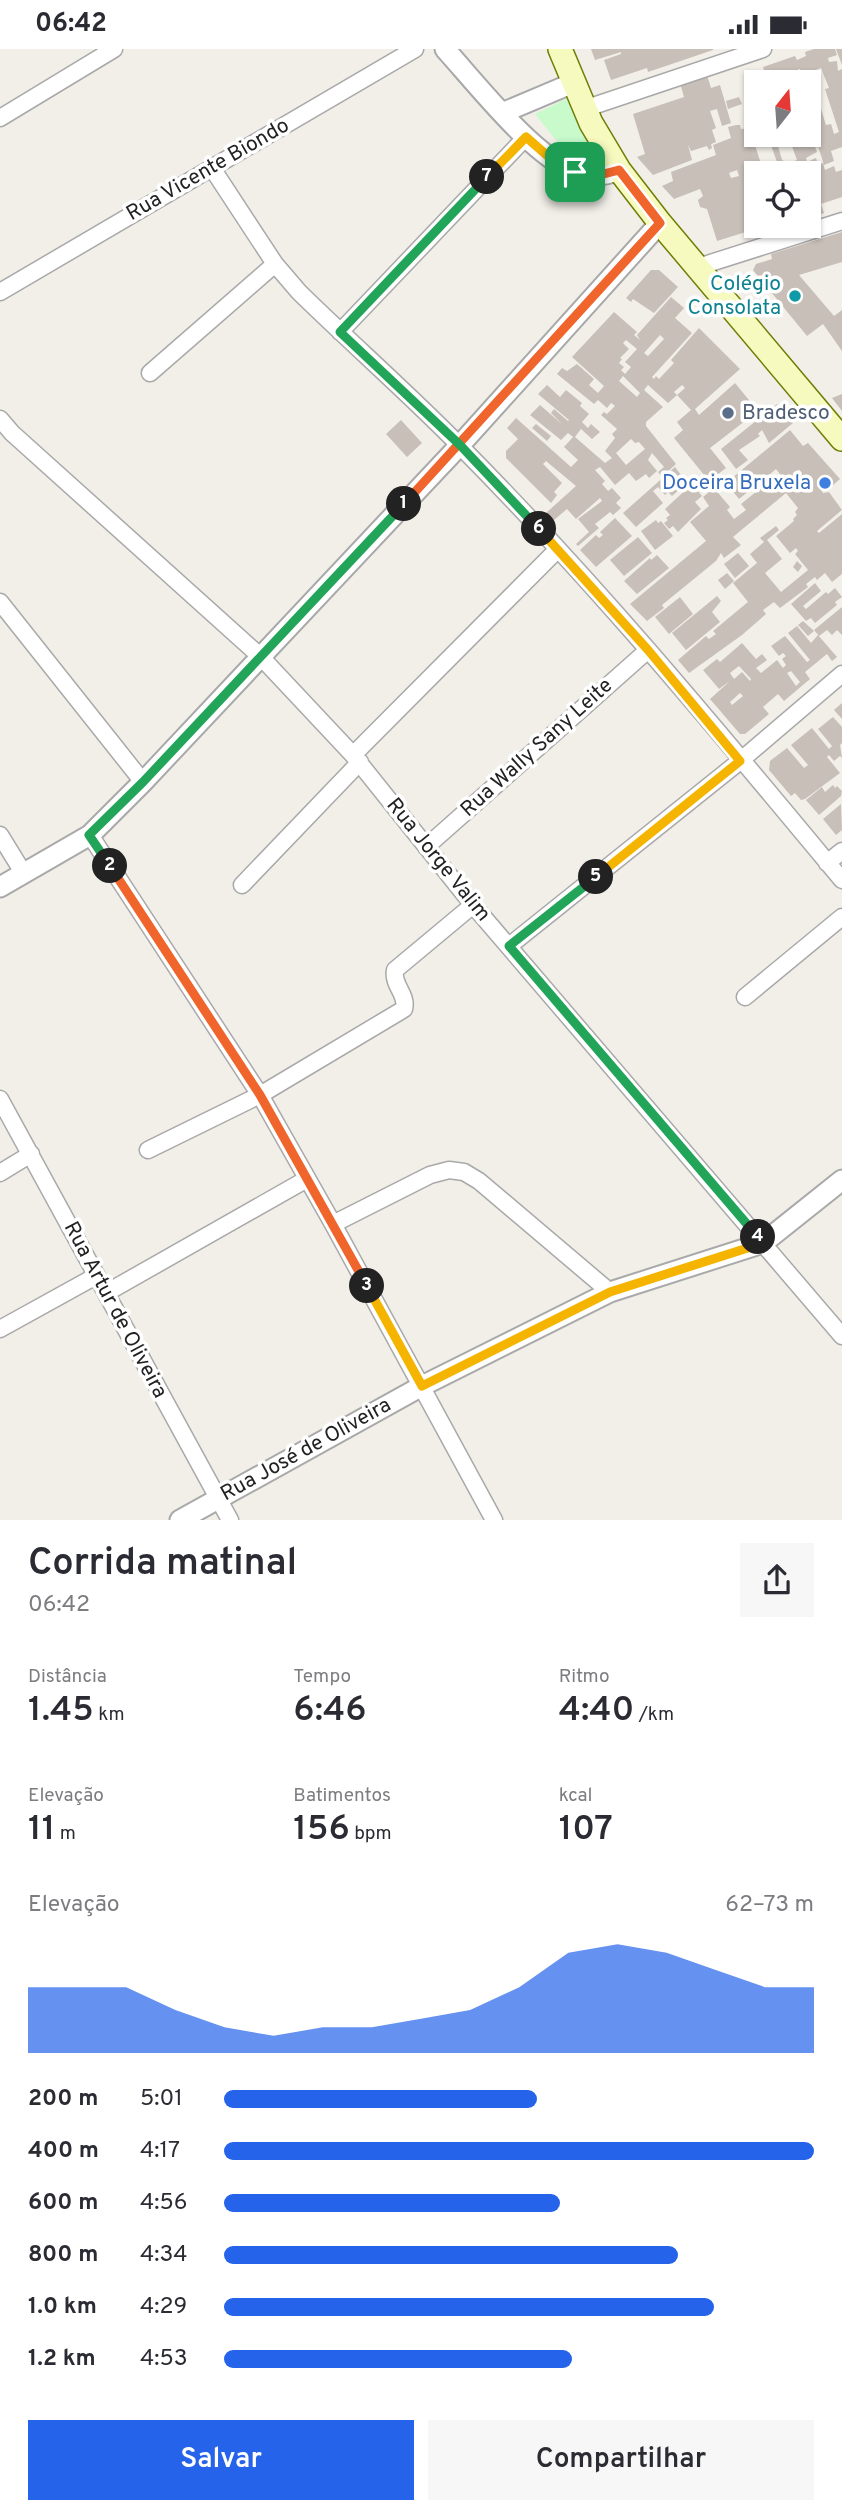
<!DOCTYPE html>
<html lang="pt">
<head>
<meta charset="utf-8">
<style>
	:root { --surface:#fff; --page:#f7f7f7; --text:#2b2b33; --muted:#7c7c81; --accent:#2563eb }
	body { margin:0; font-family:Overpass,sans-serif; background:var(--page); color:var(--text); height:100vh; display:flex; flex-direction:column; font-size:26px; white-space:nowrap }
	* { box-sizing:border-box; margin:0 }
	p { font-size:23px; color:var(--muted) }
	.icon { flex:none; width:38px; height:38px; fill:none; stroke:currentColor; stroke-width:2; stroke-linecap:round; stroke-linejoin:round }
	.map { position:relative; height:1471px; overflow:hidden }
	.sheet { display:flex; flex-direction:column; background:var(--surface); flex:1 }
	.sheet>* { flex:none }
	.needle { width:46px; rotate:17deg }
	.fabs { position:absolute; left:744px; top:21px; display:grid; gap:14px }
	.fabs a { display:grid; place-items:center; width:77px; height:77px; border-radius:0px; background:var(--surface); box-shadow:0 2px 5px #0004; font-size:35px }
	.pin { position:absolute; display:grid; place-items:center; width:60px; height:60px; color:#fff; margin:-30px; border-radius:14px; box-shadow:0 4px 10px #0006 }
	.km { position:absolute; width:35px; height:35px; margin:-18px; border-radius:50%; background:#222; color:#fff; font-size:19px; line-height:35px; text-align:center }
	.round { display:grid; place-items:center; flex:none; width:74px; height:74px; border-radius:0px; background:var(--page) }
	.overview { display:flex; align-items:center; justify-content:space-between; height:119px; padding:0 28px }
	h1 { font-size:38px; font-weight:600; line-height:52px }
	.figures { display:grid; grid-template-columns:repeat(3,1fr); gap:10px; height:119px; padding:7px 28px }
	.figures div { display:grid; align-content:center }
	.figures b { font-size:35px; font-weight:600 }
	.figures small { font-size:19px; font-weight:400 }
	.figures p { font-size:19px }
	.chart { height:196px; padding:14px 28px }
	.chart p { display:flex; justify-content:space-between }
	.chart svg { width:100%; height:126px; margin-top:7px; fill:var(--accent); opacity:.7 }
	.button { display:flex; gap:14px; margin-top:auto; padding:14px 28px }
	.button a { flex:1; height:80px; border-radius:0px; background:var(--accent); color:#fff; font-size:28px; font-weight:600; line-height:80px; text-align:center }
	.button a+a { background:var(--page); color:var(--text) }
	ul { padding:0 28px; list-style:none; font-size:23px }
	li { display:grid; grid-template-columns:112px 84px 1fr; align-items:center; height:52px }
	li i { height:18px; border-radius:9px; background:var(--accent) }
	.status { display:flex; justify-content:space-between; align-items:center; height:49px; padding:0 35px; background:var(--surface); direction:ltr }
	.status svg { height:19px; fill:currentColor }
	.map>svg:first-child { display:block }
	.park { fill:#c8facc }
	.building { fill:#c7bfb8; fill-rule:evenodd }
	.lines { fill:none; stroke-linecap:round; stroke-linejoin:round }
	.minor-casing { stroke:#a9a9a9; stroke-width:19 }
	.tertiary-casing { stroke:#a9a9a9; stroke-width:23 }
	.secondary-casing { stroke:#707d05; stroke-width:26 }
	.minor { stroke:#fff; stroke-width:16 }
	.tertiary { stroke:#fff; stroke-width:19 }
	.secondary { stroke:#f7fabf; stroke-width:23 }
	.split-1-casing { stroke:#fff; stroke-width:14 }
	.split-2-casing { stroke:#fff; stroke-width:14 }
	.split-3-casing { stroke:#fff; stroke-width:14 }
	.split-4-casing { stroke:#fff; stroke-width:14 }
	.split-5-casing { stroke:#fff; stroke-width:14 }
	.split-6-casing { stroke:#fff; stroke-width:14 }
	.split-7-casing { stroke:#fff; stroke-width:14 }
	.split-8-casing { stroke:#fff; stroke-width:14 }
	.split-1 { stroke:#f0652b; stroke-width:9 }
	.split-2 { stroke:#22a559; stroke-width:9 }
	.split-3 { stroke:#f0652b; stroke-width:9 }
	.split-4 { stroke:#f5b400; stroke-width:9 }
	.split-5 { stroke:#22a559; stroke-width:9 }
	.split-6 { stroke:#f5b400; stroke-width:9 }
	.split-7 { stroke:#22a559; stroke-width:9 }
	.split-8 { stroke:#f5b400; stroke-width:9 }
	.culture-dot { fill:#0f9aa8; stroke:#fff; stroke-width:2.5 }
	.service-dot { fill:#5c6f8a; stroke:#fff; stroke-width:2.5 }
	.shop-dot { fill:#3f7fe0; stroke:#fff; stroke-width:2.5 }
	.labels { text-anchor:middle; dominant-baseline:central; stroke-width:7; stroke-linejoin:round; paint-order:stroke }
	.street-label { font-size:21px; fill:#222; stroke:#fff }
	.culture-label { font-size:21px; fill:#0d838f; stroke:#fff; text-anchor:end }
	.service-label { font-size:21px; fill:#4e5e75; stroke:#fff; text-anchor:start }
	.shop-label { font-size:21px; fill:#366cbe; stroke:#fff; text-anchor:end }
</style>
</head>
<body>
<div class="status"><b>06:42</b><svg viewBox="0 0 49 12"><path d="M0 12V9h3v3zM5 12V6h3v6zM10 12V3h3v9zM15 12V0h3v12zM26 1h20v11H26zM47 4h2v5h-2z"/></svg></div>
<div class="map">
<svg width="842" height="1471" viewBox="0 0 842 1471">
	<rect width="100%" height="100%" fill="#f2efe9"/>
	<path class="park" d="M572,47L593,96V103L588,107C564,109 549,81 535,65Z"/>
	<path class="building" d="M591,0H713V1L648,23L647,19L611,31L604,11L621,5V3L595,11Z
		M814,0H835L837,6L828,9L829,13L837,12L838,22L842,20V98L831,102L834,112L824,116L813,81L815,80L809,59L816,57L817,61L821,60L826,76L831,75L834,85L839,83L825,40L829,39L821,19L813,22L821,42L808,47V33H805L800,20H798L802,33H768L763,18L795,7L797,11L806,7L805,3Z
		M836,0H842V16Z
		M707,26L711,39L720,36L731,74L722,77L717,60L710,62L716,79L712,81L716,93L711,95L712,99L709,101L707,97L691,102L688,96L692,111L653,126L637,108L645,105L633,65L684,48L680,34Z
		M739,48L742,55L728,60L726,52Z
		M736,76H740L741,80L749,79L750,83L756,81V86H775L782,111L788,114L797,111L789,89L798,87L801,96L813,92L817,103L806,109L809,119H811L809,112L816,109L818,116L823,114L825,121L834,117L836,123L842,121V148L821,155L824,164L816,167L808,146V124H756V177H765L717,192L707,160L700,158L698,151L703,147L700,140L674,150L662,137L673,132L671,123L716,106L713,96L731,89L728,78ZM768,88L777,113L762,118L754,93ZM737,121L739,127L731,129L729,124Z
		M842,183V213L799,226L834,267L842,261V302L823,275L807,287L753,221L756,215L772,210L771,205Z
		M651,221H659L678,238L654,264L633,250L631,253L626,249Z
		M671,248L684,259L675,269L692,284L652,328L654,330L656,327L659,330L674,314L671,311L699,279L740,320L695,360L699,366L735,334L758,362L710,399L726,419L709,432L674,389L683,381L677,373L691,361L677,346L685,339L682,336L674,343L677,346L668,354L648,336L644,341L663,358L646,373V377L676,415L662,428L658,423L664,418L652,404L648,411L657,422L649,429L646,425L636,432L629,424L615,436L600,418L595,421L605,432L602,435L608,442L612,439L621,449L616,454L621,459L613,466L610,463L595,475L599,479L578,497L576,495L589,483L578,470L602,452L600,449L576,470L567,460L554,471L546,464L576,437L546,412L543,415L562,434L554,443L557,446L551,454L506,409V402L518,390L507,379L516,369L571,418L578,411L564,398L573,388L568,384L561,391L530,366L540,356L563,376L551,364L554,360L568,372L569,371L538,345L547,336L560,348L566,341L582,354L580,357L589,365L582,373L588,379L591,375L600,383L592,390L581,380L575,388L605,414L612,409L605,402L615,389L612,385L617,380L601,366L604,363L607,365L615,357L611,354L607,359L598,351L594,355L557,325L562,319L567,322L577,315L594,330L589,336L598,344L604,337L572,308L614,263L637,283L634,286L640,291L637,286ZM660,286L664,290L648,307L644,304ZM626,291L637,300L625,313L631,318L625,325L621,321L624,318L619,314L622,310L620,309L629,300L623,294ZM623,327L640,344L637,348L619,332ZM631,390L635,394L639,393L645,400L626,416L616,404Z
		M842,345V362L832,349Z
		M777,355L793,374L769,394L762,381L758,385L760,387L739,401L748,411L736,420L721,400Z
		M401,371L422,394L407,408L386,385Z
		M536,375L551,387L547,392L532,379Z
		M790,381L803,397L808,394L840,430L826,442L824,439L821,441L823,444L829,443L842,461L817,482L819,484L842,465V525L832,533L825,524L817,531L815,528L806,535L808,538L780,559L774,553L763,561L766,565L742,586L689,624L678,611L706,587L709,590L716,585L713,582L748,553L733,534L757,514L750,505L764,493L760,489L776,477L779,481L767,491L782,510L765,524L781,543L808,521L795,505L798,502L796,499L790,504L776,487L794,472L793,470L797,466L795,463L798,459L786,444L733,488L741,496L724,509L721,504L716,512L662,556L664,559L647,572L630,555L706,492L690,473L709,457L703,448L714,439L730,458L727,461L734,470L746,461L741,455L762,438L759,434L739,450L726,434ZM776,420L786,433L772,444L768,439L771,437L769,433L766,436L762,432Z
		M675,418L687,434L672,447L668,443L665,446L658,438L653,442L663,454L636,478L623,464Z
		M692,435L702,447L695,453L701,460L678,483L673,477L669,480L664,474L668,471L666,469L670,466L665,460Z
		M615,469L632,487L596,518L580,501L596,486L599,489L603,486L600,483Z
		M656,471L658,474L661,472L673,487L655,501L641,482Z
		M638,488L652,504L624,527L610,511Z
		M738,504L749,517L735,529L724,515Z
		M657,506L669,519L637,545L624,532L650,509L651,511Z
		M797,512L802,517L798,523L793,518Z
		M727,524L734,532L725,540L718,531Z
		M815,534L821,542L803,557L806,560L826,543L828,545L835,539L842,548L835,553L837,556L815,574L811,569L806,572L791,555Z
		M717,547L721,552L712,563L720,573L686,601L672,584Z
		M680,548L693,565L669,585L655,568Z
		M842,558V586L837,581L832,586L827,581L819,587L814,581Z
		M803,572L814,582L808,587L798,576Z
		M797,577L811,594L818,586L837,608L832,612L827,605L805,623L810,630L784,652L778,645L763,658L769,665L745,685H740L710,650L730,632L719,640L703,621L717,610L720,613L742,594L756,610L762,605L767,611L756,619L761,624L777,611L783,619L786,616L782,610L786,607L783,604L779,607L771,597L785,587L807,613L810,611L788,584ZM739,617L751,630L750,632L742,623L734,630L730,624ZM791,622L800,633L796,637L787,624ZM740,644L743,647L732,656L730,653Z
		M842,654V670L834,661Z
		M833,668L842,678V694L840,696L842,709L840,707L834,712L829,706L827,708L840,724L805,750L801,751L795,744L791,747L769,721L770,712L787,699L804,719L808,716L791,696L812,679L829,700L832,697L818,680Z
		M833,736L835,739L837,737L842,742L841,747L819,766L806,751L822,738L825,743Z
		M841,755L842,781L836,786L823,770Z"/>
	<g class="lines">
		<defs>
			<path id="minor" d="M584,60L763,0
				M0,69L114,0
				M212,119L275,215L299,243C352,295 408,344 460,397C596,534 719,683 842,831
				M698,218L842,172
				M0,243L415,0
				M340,283L526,88
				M150,324L275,215
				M0,370L12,384L261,608L353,706L473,856L842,1287
				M0,553L143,733
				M353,706L558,500
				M0,786L24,825
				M90,786L260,1046L333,1175L494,1471
				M426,798L648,601
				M827,814L842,802
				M242,836L360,713
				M509,897L740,712L842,625
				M745,948L842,868
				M0,1050L230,1471
				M148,1101L260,1046L404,960C408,946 392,936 395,921L473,856
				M0,1124L31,1105
				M333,1175L430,1126L449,1121L464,1123L479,1132L610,1243
				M106,1244L307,1130
				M0,1280L96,1227"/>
			<path id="tertiary" d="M445,0C475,33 535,110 576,123C591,128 605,127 619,121
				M502,64L573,34
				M0,838L90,786L143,733L460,396L660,174
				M180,1471L422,1337L610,1243L763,1194L842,1131"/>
			<path id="secondary" d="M560,0L591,74L619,121L660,174L842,390"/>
		</defs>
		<use href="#minor" class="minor-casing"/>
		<use href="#tertiary" class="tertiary-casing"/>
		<use href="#secondary" class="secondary-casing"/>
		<use href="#minor" class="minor"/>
		<use href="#tertiary" class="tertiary"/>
		<use href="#secondary" class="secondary"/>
	</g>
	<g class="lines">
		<defs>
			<path id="split-1" d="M404,455L660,174L619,121L596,127L575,123"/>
			<path id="split-2" d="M110,817L89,786L143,733L404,455"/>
			<path id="split-3" d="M110,817L260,1046L367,1237"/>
			<path id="split-4" d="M367,1237L422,1337L610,1243L763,1194L758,1188"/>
			<path id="split-5" d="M596,828L509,897L758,1188"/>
			<path id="split-6" d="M539,480L648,601L740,712L596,828"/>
			<path id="split-7" d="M487,128L340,283L460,396L539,480"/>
			<path id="split-8" d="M487,128L526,88L550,109L575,123"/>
		</defs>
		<use href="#split-1" class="split-1-casing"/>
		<use href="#split-2" class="split-2-casing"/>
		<use href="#split-3" class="split-3-casing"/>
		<use href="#split-4" class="split-4-casing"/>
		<use href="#split-5" class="split-5-casing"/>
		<use href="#split-6" class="split-6-casing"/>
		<use href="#split-7" class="split-7-casing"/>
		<use href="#split-8" class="split-8-casing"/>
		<use href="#split-1" class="split-1"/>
		<use href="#split-2" class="split-2"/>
		<use href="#split-3" class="split-3"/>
		<use href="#split-4" class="split-4"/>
		<use href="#split-5" class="split-5"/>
		<use href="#split-6" class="split-6"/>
		<use href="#split-7" class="split-7"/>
		<use href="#split-8" class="split-8"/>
	</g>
	<circle class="culture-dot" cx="795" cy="247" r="7"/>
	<circle class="service-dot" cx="728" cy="364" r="7"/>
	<circle class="shop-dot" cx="825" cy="434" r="7"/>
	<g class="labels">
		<g class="street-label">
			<text transform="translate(208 121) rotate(-30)">Rua Vicente Biondo</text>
			<text transform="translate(537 699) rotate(-42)">Rua Wally Sany Leite</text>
			<text transform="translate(438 811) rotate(51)">Rua Jorge Valim</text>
			<text transform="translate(115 1261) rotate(62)">Rua Artur de Oliveira</text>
			<text transform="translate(306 1401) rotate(-29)">Rua José de Oliveira</text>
		</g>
		<g class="culture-label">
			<text x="781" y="235">Colégio<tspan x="781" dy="24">Consolata</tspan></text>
		</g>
		<g class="service-label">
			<text x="742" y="364">Bradesco</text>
		</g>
		<g class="shop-label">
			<text x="811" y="434">Doceira Bruxela</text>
		</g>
	</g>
</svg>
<div class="fabs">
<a><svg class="needle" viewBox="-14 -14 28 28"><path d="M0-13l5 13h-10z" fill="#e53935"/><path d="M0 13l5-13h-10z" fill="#7c7c81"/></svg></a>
<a><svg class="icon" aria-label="locate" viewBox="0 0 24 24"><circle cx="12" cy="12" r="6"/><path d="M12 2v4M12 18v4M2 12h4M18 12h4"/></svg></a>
</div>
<div class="pin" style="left:575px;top:123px;background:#1e9e55"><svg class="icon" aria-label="arrive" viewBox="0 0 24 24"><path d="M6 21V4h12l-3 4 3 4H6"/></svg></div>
<b class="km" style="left:404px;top:455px">1</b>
<b class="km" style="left:110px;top:817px">2</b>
<b class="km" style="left:367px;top:1237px">3</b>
<b class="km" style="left:758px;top:1188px">4</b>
<b class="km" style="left:596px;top:828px">5</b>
<b class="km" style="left:539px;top:480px">6</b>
<b class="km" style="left:487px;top:128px">7</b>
</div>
<section class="sheet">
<div class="overview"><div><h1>Corrida matinal</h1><p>06:42</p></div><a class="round"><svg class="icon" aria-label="share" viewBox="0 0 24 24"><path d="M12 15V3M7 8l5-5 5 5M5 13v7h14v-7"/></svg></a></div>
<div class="figures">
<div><p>Distância</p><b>1.45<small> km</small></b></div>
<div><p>Tempo</p><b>6:46</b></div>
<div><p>Ritmo</p><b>4:40<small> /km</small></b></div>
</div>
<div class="figures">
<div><p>Elevação</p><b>11<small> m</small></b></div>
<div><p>Batimentos</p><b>156<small> bpm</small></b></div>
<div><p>kcal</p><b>107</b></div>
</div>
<div class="chart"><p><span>Elevação</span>62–73 m</p>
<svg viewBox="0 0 160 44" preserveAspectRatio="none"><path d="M0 44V21L10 21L20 21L30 29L40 35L50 38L60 35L70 35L80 32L90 29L100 21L110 9L120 6L130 9L140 15L150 21L160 21V44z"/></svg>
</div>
<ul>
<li><b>200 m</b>5:01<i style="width:53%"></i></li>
<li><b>400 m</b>4:17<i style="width:100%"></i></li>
<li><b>600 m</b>4:56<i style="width:57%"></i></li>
<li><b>800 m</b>4:34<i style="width:77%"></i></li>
<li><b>1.0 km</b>4:29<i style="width:83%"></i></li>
<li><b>1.2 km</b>4:53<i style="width:59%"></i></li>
</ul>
<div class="button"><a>Salvar</a><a>Compartilhar</a></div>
</section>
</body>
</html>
